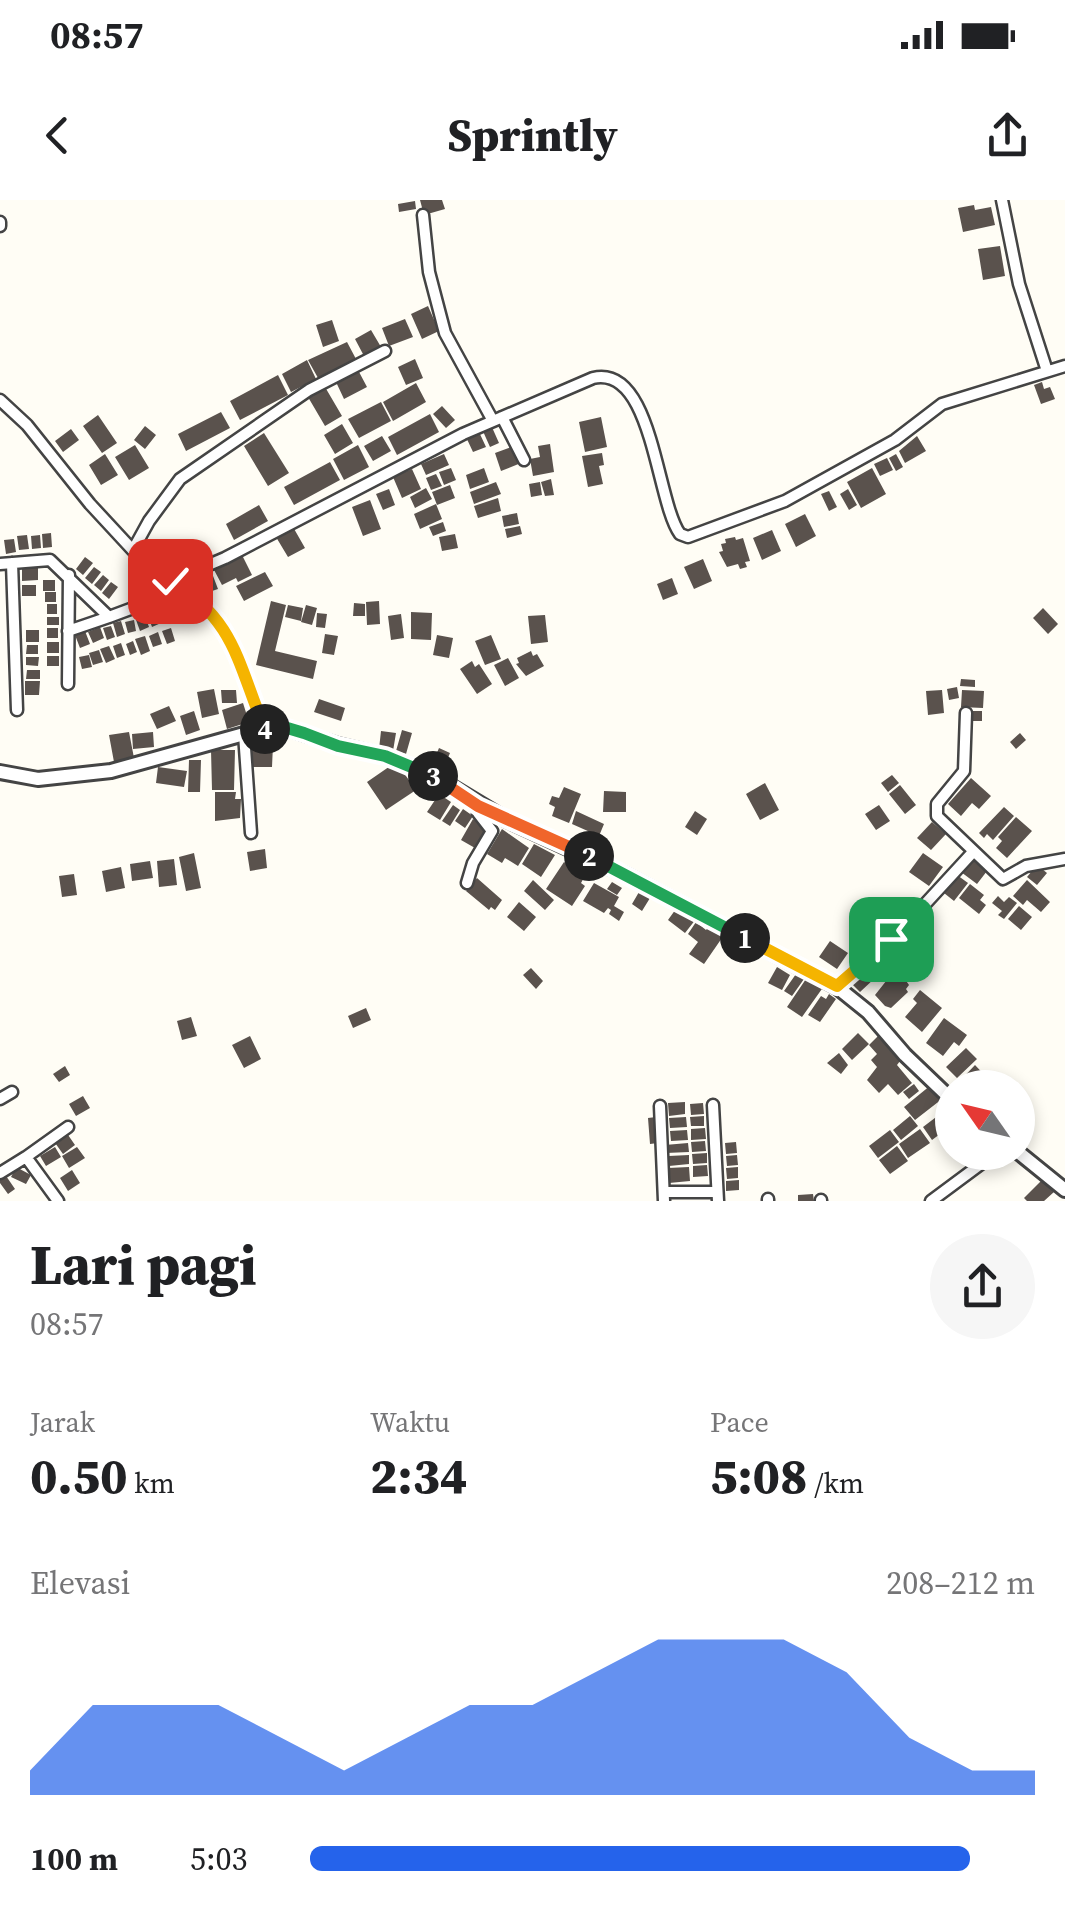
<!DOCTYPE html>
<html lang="id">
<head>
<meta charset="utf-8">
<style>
	:root { --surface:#fff; --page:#f6f6f6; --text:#202124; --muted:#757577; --accent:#2563eb }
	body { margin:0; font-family:"Source Serif 4",serif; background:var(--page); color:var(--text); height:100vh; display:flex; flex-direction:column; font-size:38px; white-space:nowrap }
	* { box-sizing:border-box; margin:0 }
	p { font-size:32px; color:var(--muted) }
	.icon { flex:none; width:55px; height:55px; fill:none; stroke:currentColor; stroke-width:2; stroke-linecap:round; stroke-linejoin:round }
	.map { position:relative; height:1001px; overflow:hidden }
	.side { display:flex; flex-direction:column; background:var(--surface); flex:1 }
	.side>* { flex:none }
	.needle { width:65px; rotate:304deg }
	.controls { position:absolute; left:935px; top:870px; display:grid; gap:20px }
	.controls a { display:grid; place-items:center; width:100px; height:100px; border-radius:50%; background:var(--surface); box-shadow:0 5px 15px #0003; font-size:50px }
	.pin { position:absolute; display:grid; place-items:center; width:85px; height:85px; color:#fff; margin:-42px; border-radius:20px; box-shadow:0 5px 15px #0006 }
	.km { position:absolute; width:50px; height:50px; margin:-25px; border-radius:50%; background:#222; color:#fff; font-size:28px; line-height:50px; text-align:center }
	.round { display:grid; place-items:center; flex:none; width:105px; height:105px; border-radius:52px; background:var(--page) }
	.overview { display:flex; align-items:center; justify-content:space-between; height:170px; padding:0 30px }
	h1 { font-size:55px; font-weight:800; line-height:75px }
	.stats { display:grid; grid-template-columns:repeat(3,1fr); gap:15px; height:170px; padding:10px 30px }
	.stats div { display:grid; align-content:center }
	.stats b { font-size:50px; font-weight:800 }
	.stats small { font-size:28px; font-weight:400 }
	.stats p { font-size:28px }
	.chart { height:280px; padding:20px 30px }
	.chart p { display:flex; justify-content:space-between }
	.chart svg { width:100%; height:180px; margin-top:10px; fill:var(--accent); opacity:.7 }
	ul { padding:0 30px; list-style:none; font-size:32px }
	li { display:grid; grid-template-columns:160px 120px 1fr; align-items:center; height:75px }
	li i { height:25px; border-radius:12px; background:var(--accent) }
	.status { display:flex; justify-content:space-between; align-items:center; height:70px; padding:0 50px; background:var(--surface); direction:ltr }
	.status svg { height:28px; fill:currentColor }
	header { display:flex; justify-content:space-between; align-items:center; height:130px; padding:0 30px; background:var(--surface); font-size:45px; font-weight:800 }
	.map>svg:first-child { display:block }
	.building { fill:#5a524d }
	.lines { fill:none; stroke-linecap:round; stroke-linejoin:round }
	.minor-casing { stroke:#444; stroke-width:15 }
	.tertiary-casing { stroke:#444; stroke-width:18 }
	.minor { stroke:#fff; stroke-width:10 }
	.tertiary { stroke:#fff; stroke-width:12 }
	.split-1-casing { stroke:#fff; stroke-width:20 }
	.split-2-casing { stroke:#fff; stroke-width:20 }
	.split-3-casing { stroke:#fff; stroke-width:20 }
	.split-4-casing { stroke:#fff; stroke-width:20 }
	.split-5-casing { stroke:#fff; stroke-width:20 }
	.split-1 { stroke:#f5b400; stroke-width:12 }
	.split-2 { stroke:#22a559; stroke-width:12 }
	.split-3 { stroke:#f0652b; stroke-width:12 }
	.split-4 { stroke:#22a559; stroke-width:12 }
	.split-5 { stroke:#f5b400; stroke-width:12 }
</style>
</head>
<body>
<div class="status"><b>08:57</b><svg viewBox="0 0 49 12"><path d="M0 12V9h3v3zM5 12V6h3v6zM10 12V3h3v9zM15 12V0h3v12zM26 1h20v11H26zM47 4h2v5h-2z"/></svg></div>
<header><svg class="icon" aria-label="back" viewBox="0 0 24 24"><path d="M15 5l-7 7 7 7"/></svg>Sprintly<svg class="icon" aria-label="share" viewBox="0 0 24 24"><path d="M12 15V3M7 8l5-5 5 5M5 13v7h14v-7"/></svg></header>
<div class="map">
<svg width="1065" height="1001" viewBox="0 0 1065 1001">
	<rect width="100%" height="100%" fill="#fffdf5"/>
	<path class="building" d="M420,0H442L445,9L424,15Z
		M415,1L416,9L399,12L398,4Z
		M974,5L975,10L991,7L995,25L963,32L958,8Z
		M1000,46L1005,76L983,80L978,49Z
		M428,106L439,131L422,139L411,114Z
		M405,119L413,137L389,146L382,128Z
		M332,120L339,141L323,147L316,125Z
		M371,130L381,147L364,156L355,139Z
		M347,142L356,159L318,178L308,160Z
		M415,159L423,178L406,185L398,167Z
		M307,160L316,179L291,192L282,174Z
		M358,170L367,187L344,199L336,182Z
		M278,175L288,195L240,220L230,201Z
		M1042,182L1044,189L1050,187L1055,199L1041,204L1034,185Z
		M416,183L426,202L393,221L383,202Z
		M325,187L342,216L325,226L308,197Z
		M381,202L391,221L359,238L348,219Z
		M442,206L455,220L446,228L433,214Z
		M221,212L230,228L186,251L178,234Z
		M430,214L439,232L397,255L388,237Z
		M98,215L117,243L102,253L83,226Z
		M601,217L607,247L585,252L579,222Z
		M342,224L353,243L335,254L324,235Z
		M491,225L499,243L490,247L482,229Z
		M145,226L156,235L145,249L134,240Z
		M71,229L79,240L63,252L55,241Z
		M479,232L486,247L473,252L466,237Z
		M264,233L289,273L268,286L244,246Z
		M382,236L391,251L373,261L364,246Z
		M917,236L926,251L905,263L899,251Z
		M550,244L554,272L533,276L530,259L540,257L538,246Z
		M135,245L149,268L129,280L115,257Z
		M358,245L369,267L344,280L333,259Z
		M514,246L521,263L501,271L495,253Z
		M602,253L604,265L599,266L603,284L588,287L582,256Z
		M105,254L118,275L101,285L89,265Z
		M444,254L449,265L426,275L421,264Z
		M896,254L903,267L896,271L889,258Z
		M887,258L893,270L880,276L874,264Z
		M330,262L340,280L294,305L284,287Z
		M451,268L456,280L444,285L439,272Z
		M484,268L489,282L470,289L466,275Z
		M872,268L886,294L861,308L847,282Z
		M412,269L421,289L402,298L393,277Z
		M436,274L442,286L431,290L426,278Z
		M551,279L554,295L545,296L541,282Z
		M496,282L501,294L474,304L470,292Z
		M540,282L542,295L531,297L529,284Z
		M450,285L455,298L437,305L432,292Z
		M426,288L432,299L415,308L410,297Z
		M389,289L395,305L383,310L376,294Z
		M848,289L857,305L849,310L840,294Z
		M829,291L837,307L829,311L821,294Z
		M498,298L501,311L478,318L474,306Z
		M370,300L381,329L363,336L352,307Z
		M436,304L442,319L420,329L414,314Z
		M259,305L268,321L234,340L226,324Z
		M517,313L519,324L504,327L502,316Z
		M805,314L816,336L796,347L785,324Z
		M443,322L446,331L433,336L429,327Z
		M520,326L522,334L507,338L505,329Z
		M293,327L305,348L288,357L276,337Z
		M772,330L781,351L762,360L753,338Z
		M51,333L52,347L43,348L42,334Z
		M455,334L458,348L442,351L439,337Z
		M27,335L29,349L19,350L17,336Z
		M40,335L41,348L32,349L31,336Z
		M735,337L736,340L743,338L750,361L745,362L747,367L740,369L738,364L727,367L719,352L723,351L721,344L726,343L725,339Z
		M14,339L16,352L6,354L4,340Z
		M241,353L252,375L238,382L236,378L222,385L213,368Z
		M85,357L93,363L83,375L76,369Z
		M703,359L712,381L694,389L684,367Z
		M94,367L101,372L92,384L85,378Z
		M22,368H38V380L22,381Z
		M210,368L218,389L203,394L196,374Z
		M265,372L273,386L244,401L236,386Z
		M103,375L109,380L101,391L94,385Z
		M672,378L678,394L663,400L657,384Z
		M43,380H55V391H43Z
		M111,382L118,387L109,399L102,393Z
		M22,385H36V396H22Z
		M45,392H56V402H45Z
		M271,401L286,405L275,451L317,461L313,479L256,465Z
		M379,401L380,424L367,425L366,402Z
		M176,403L181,417L172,421L166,407Z
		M354,403L365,404V416H353Z
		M47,404H57V414H47Z
		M288,405L303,408L301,421L285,417Z
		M306,405L317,408L312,425L301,422Z
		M1043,408L1058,424L1048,434L1033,418Z
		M156,409L161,423L152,427L147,413Z
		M411,412L432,413L431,440L411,439Z
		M144,413L149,427L140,431L135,417Z
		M317,413L327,414L325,428L316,427Z
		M401,414L404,438L391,440L388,416Z
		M545,415L548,442L531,444L528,416Z
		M47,417H59V425H47Z
		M134,420L136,431L128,433L125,422Z
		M121,421L125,434L117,437L113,423Z
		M111,426L115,437L107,440L103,428Z
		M100,427L104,438L93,443L88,432Z
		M47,428H58V438H47Z
		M171,428L175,441L167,444L162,431Z
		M26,430H39V442H26Z
		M85,431L90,444L80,448L75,435Z
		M158,432L162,444L153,447L149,436Z
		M325,434L338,436L334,455L322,453Z
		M437,435L453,438L449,458L433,455Z
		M491,435L501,459L485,465L475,441Z
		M145,436L150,451L141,455L135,439Z
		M133,441L137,452L130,455L126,444Z
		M47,442H59V453H47Z
		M121,443L125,455L117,458L113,446Z
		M27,445H38V454H26Z
		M109,446L115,459L106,463L100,449Z
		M99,450L103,462L93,465L89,453Z
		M531,451L533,456L537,454L544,466L526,476L516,464L519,463L517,458Z
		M89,455L92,467L82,469L79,457Z
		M47,456H59V466H47Z
		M26,457H39L38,466L26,465Z
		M508,458L519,478L505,486L494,465Z
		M472,461L475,467L479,464L492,484L477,494L460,469Z
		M27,470H40V479H26Z
		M961,479L975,480V487L960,486Z
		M25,481H40L39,495H25Z
		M957,487L959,498L949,500L947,489Z
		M214,489L219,514L202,518L197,492Z
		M221,490H236L237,503H222Z
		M942,490L944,513L928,515L926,491Z
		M962,490L984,491L983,508L961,507Z
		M319,499L345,508L341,521L314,512Z
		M243,503L249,522L227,529L222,510Z
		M169,506L176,521L157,529L150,514Z
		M194,511L200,530L186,535L180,516Z
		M972,511H982V521H972Z
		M402,530L412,533L406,554L396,551Z
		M381,531L396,533L393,551L379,549Z
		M129,532L134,558L114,562L109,535Z
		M153,532L154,547L133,549L132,534Z
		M1020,533L1026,540L1016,549L1010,542Z
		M251,544L273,545L272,567H251Z
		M439,548L450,553L442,572L431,567Z
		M211,550H235L234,590H212Z
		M189,560H201L200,592H188Z
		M396,562L416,590L386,610L367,582Z
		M158,567L187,571L184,587L156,583Z
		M892,575L899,583L888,592L881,583Z
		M971,578L991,596L979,609L972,603L961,616L948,604Z
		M765,583L779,610L760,620L746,594Z
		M900,585L916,605L905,614L889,594Z
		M564,587L581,594L569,623L552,616L555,607L549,604L552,596L559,598Z
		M604,591L626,592V612H603Z
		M215,592H236L235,599H241L240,618L215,621Z
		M439,594L451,602L440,620L427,612Z
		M453,605L460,610L450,626L442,621Z
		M879,605L890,621L876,630L865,614Z
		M1004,607L1014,616L993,640L987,634L984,638L979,633Z
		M463,609L473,616L465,628L455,621Z
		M576,611L604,624L599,636L572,624Z
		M695,611L707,619L697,635L685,627Z
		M1016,617L1032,631L1007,658L996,648L1002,641L998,637Z
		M473,619L488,628L475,648L461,640Z
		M932,622L946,634L931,650L917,638Z
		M502,629L529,648L518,666L505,658L502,663L487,654Z
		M534,644L555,655L541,677L522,664Z
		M265,649L267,668L250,671L247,652Z
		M194,653L201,688L186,691L179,657Z
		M923,653L943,667L929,686L909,672Z
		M174,659L177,685L159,687L157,661Z
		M971,659L987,671L977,684L961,672Z
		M150,661L153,678L132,681L130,664Z
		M564,662L585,676L581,683L585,686L572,706L546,689Z
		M1037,665L1047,673L1037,685L1027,677Z
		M121,667L125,688L106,692L102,671Z
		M74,674L77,695L62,697L59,676Z
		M957,675L968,683L954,701L944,693Z
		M477,678L502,700L495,710L491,707L489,710L466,691Z
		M533,680L554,700L545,710L524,691Z
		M1027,680L1050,702L1041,712L1027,700L1023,705L1013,696Z
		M612,682L622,688L617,695L607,689Z
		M594,683L619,697L614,706L624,712L619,721L609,714L611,710L608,708L604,713L583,701Z
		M970,684L984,695L980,700L986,705L979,714L959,698Z
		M639,692L650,698L642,711L632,704Z
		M998,696L1004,702L1009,697L1017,703L1004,719L998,715L1002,711L992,703Z
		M519,702L536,717L524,731L507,717Z
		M678,706L696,719L685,733L668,720Z
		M1019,706L1032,717L1021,730L1008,719Z
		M696,722L706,730L710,725L724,735L704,764L689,754L698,742L688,734Z
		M830,741L848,753L837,769L819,757Z
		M902,761L909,767L902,775L909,785L906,789L908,792L891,808L885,806L875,795Z
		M863,766L875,778L860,792L849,781Z
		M777,767L790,775L782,790L768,783Z
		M531,768L543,781L536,789L523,775Z
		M796,774L804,779L792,796L784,791Z
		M808,776L824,786L802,817L787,807Z
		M920,790L942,808L922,832L905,817L917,803L913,799Z
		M829,794L836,799L820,822L808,815L821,796L826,799Z
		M366,808L371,820L353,828L348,816Z
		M191,817L197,836L182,840L177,821Z
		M944,818L967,835L959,846L954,842L943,856L926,843Z
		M858,833L869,844L852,860L842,849Z
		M250,836L261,859L244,868L232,845Z
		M878,836L900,861L897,865L912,883L898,895L888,884L879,893L867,880L877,867L871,860L877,854L869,845Z
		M966,848L977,859L957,878L946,867Z
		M839,853L848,865L841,874L827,863Z
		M975,865L993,884L989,888H959L956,885Z
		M65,866L70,875L59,882L53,874Z
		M914,884L919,891L909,899L903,892Z
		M931,885L942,899L915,920L904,907Z
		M83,896L90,908L76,916L69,904Z
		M685,902V914L669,916L668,903Z
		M703,903L704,914L691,915L690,904Z
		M952,905V925L932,940L923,927Z
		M704,916V926H691L690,917Z
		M910,916L918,926L901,940L893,930Z
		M656,917L658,943L650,944L648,918Z
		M686,917L687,927L670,928L669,918Z
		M705,928L706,939L691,940V929Z
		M920,929L930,943L908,958L899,944Z
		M687,930L688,940L671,941L670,931Z
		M890,930L899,942L878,958L869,946Z
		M66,932L75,945L63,954L53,940Z
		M705,941L706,951L692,952L691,942Z
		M736,942L737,953L726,954L725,943Z
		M688,943L689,952L666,953L665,945Z
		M897,946L908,961L890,974L879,960Z
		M55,947L61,957L46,966L40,956Z
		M77,947L85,958L69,968L62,956Z
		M707,953V963L693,964L692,954Z
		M689,955V964L669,966V956Z
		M737,955L738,965L727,966L726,956Z
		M707,965L708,976L693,977V966Z
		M16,967L31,975L26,984L11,977Z
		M689,967L690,981L669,983L668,968Z
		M738,967V978L727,979L726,968Z
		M72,970L80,983L68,991L60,978Z
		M4,973L15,989L8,994L0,983V976Z
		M739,980V990L726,991V981Z
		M1042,980L1054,992L1044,1001H1027L1024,998Z
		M813,994L814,1001H798V995Z"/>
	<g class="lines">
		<defs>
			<path id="minor" d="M1002,0L1019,84L1047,171
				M423,15L429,72L445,133L493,221
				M0,22V26
				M0,200L27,225L90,304L153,372L195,395L207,407L231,441L265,529
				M502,217L524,260
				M133,350L149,321L180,279L309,190L385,151
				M12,363L17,510
				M0,364L50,360L109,417L184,389
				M171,381L225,358L463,234L593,178C653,164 656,301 680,334L688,337L785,301L895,240L942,204L1065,166
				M68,431L109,417
				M68,484L69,375
				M966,513L964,571L937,604V616L1003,679L1026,666L1065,659
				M244,534L251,633
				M467,683L473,663L492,631L478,613V606
				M837,787L915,715L973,652
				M0,899L12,892
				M713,905L718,1001
				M660,906L664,1001
				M26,957L68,927
				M0,973L26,957L58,1001
				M664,992H717
				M768,999V1001
				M821,1000V1001
				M931,1001L997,952"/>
			<path id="tertiary" d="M0,572L38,579L111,571L244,534L284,527L338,545L385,556L439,579L507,620L626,675L837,787L868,812L905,855L952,900
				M1018,952L1065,990"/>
		</defs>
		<use href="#minor" class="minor-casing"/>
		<use href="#tertiary" class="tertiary-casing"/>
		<use href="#minor" class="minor"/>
		<use href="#tertiary" class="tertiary"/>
	</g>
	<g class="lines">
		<defs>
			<path id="split-1" d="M745,738L837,786L891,739"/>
			<path id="split-2" d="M589,656L745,738"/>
			<path id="split-3" d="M433,576L478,606L589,656"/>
			<path id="split-4" d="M265,529L284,527L304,533L338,546L385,556L433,576"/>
			<path id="split-5" d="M170,381C236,419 238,466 265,529"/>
		</defs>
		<use href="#split-1" class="split-1-casing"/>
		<use href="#split-2" class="split-2-casing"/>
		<use href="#split-3" class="split-3-casing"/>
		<use href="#split-4" class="split-4-casing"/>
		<use href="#split-5" class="split-5-casing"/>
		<use href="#split-1" class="split-1"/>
		<use href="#split-2" class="split-2"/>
		<use href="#split-3" class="split-3"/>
		<use href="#split-4" class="split-4"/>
		<use href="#split-5" class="split-5"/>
	</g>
</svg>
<div class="controls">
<a><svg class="needle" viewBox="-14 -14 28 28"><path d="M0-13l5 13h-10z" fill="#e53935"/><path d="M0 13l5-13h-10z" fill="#757577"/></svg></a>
</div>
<div class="pin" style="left:891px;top:739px;background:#1e9e55"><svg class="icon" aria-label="arrive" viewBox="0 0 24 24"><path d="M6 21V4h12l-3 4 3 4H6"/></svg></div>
<div class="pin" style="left:170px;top:381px;background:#d93025"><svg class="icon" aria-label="check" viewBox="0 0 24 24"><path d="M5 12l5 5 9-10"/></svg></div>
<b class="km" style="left:745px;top:738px">1</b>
<b class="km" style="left:589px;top:656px">2</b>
<b class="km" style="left:433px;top:576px">3</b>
<b class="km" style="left:265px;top:529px">4</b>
</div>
<section class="side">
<div class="overview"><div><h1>Lari pagi</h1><p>08:57</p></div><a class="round"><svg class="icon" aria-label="share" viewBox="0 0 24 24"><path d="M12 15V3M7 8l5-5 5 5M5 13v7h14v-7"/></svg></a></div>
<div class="stats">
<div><p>Jarak</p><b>0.50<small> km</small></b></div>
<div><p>Waktu</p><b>2:34</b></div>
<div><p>Pace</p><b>5:08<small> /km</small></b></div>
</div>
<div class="chart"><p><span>Elevasi</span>208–212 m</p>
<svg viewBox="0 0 160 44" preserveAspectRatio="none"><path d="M0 44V38L10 22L20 22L30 22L40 30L50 38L60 30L70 22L80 22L90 14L100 6L110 6L120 6L130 14L140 30L150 38L160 38V44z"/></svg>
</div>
<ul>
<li><b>100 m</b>5:03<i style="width:91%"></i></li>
</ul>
</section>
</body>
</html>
